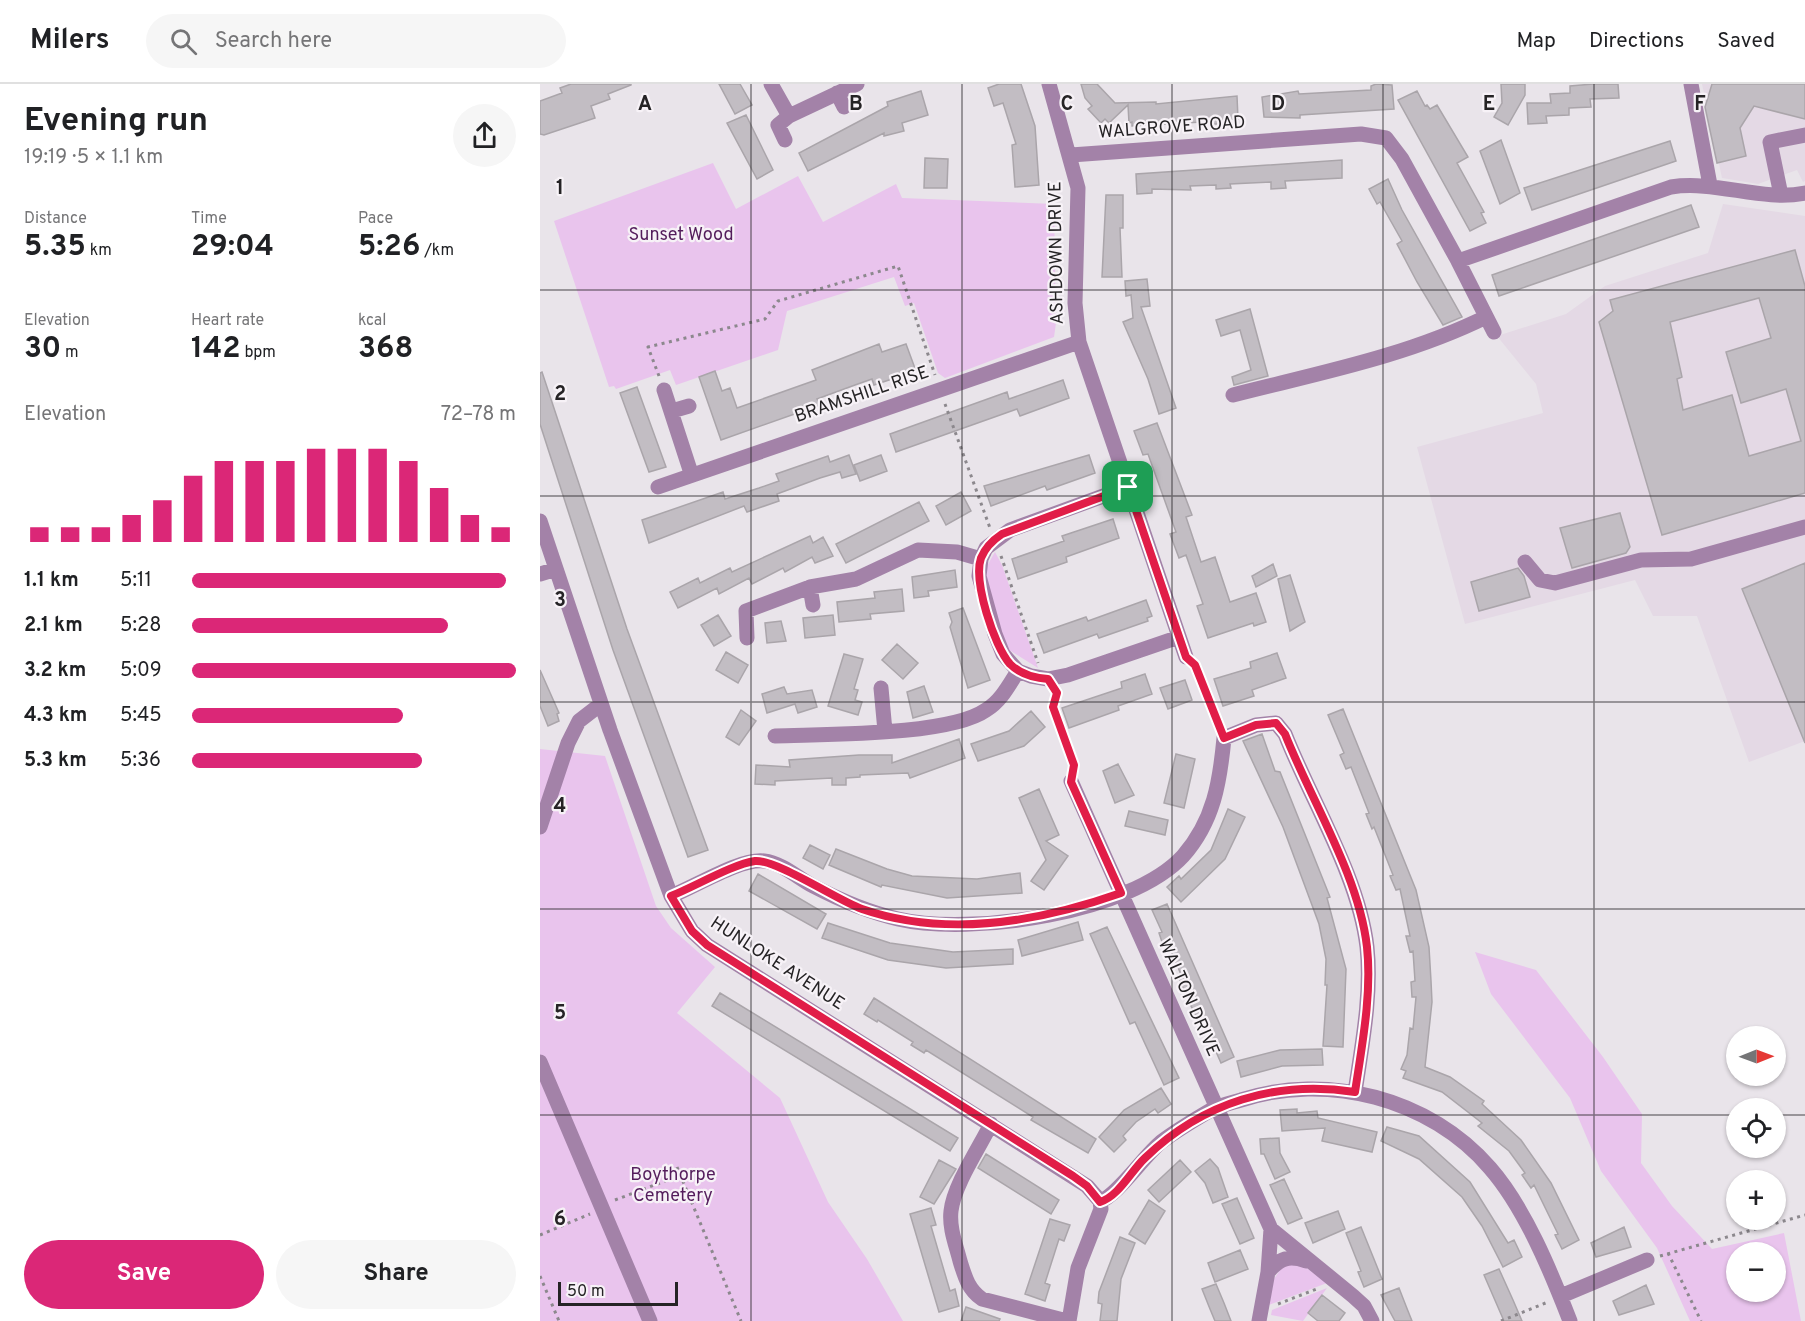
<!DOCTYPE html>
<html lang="en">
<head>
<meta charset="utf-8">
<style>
	:root { --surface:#fff; --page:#f6f6f6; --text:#202124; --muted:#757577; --line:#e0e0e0; --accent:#db2777 }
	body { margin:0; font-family:Overpass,sans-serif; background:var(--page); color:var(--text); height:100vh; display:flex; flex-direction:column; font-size:22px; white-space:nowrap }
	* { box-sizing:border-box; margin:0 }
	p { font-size:20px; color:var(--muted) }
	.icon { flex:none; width:33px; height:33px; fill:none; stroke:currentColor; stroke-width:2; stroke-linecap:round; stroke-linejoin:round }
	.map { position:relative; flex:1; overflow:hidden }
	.drawer { display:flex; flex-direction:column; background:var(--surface); width:540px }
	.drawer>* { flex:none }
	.needle { width:39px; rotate:89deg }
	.fabs { position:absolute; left:1186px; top:942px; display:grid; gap:12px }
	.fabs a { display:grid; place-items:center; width:60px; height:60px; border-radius:50%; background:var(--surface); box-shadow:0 2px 4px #0004; font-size:30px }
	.scale { position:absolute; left:18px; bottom:15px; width:120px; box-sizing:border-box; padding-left:6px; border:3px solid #252325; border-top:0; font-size:16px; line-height:21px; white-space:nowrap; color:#252325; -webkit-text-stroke:4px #f7f2f7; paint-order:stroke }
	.pin { position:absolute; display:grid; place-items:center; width:51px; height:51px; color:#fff; margin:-26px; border-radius:12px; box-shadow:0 3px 9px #0006 }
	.round { display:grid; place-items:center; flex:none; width:63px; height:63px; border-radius:32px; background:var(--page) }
	.headline { display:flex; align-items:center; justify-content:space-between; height:102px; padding:0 24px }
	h1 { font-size:33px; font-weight:700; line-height:45px }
	.figures { display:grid; grid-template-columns:repeat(3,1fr); gap:9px; height:102px; padding:6px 24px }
	.figures div { display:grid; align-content:center }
	.figures b { font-size:30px; font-weight:700 }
	.figures small { font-size:16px; font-weight:400 }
	.figures p { font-size:16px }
	.chart { height:168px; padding:12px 24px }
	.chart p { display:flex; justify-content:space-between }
	.chart svg { width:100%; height:108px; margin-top:6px; stroke:var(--accent); stroke-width:6 }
	.primary-button { display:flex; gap:12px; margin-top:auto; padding:12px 24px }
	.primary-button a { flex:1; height:69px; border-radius:36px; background:var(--accent); color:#fff; font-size:24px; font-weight:700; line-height:69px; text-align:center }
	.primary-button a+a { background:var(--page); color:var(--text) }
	ul { padding:0 24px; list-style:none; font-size:20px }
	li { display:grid; grid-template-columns:96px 72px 1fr; align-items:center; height:45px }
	li i { height:15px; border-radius:8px; background:var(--accent) }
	header { display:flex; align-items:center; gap:36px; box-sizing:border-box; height:84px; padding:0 30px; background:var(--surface); border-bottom:2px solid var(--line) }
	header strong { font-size:28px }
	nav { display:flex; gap:33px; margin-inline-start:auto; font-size:21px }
	.search { width:420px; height:54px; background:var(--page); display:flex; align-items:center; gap:15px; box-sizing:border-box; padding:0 21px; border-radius:33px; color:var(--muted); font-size:22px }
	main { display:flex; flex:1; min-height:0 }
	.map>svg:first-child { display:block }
	.built { fill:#e4d9e5 }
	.green { fill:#e9c4ed; fill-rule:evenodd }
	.building { fill:#c2bdc3; stroke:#aaa5aa; stroke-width:1.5; fill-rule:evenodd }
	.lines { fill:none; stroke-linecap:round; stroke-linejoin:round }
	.path { stroke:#8c888d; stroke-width:3; stroke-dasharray:3 4.5; stroke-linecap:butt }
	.minor { stroke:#a382a8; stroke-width:15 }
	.route-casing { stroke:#fff; stroke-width:12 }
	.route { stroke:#e11d48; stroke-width:8 }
	.grid { fill:none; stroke:#252325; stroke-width:1.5; stroke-opacity:0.55 }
	.labels { text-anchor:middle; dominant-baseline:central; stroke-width:4.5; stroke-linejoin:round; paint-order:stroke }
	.street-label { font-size:18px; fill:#252325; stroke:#f7f2f7 }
	.park-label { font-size:18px; fill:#541d5c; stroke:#f7f2f7 }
	.grid-label { font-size:20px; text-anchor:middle; font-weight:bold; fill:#252325; stroke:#f7f2f7; stroke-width:4.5; stroke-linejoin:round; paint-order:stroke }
</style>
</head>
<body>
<header>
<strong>Milers</strong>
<div class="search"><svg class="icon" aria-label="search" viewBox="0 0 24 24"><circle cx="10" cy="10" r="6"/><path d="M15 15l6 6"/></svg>Search here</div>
<nav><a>Map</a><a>Directions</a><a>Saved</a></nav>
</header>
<main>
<section class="drawer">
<div class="headline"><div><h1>Evening run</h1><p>19:19 · 5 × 1.1 km</p></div><a class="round"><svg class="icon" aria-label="share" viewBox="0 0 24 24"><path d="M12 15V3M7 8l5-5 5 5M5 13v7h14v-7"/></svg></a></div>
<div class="figures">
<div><p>Distance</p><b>5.35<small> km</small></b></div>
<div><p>Time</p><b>29:04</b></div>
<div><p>Pace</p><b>5:26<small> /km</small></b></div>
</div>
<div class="figures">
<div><p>Elevation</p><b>30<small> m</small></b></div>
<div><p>Heart rate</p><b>142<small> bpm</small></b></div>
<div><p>kcal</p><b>368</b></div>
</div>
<div class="chart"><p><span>Elevation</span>72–78 m</p>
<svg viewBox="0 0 160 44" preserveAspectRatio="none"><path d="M5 44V38M15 44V38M25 44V38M35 44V33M45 44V27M55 44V17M65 44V11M75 44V11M85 44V11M95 44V6M105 44V6M115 44V6M125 44V11M135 44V22M145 44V33M155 44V38"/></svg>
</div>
<ul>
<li><b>1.1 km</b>5:11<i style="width:97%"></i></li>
<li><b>2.1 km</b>5:28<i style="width:79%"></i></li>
<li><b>3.2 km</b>5:09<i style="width:100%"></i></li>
<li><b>4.3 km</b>5:45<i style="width:65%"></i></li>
<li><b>5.3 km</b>5:36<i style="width:71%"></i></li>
</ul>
<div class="primary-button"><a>Save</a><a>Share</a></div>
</section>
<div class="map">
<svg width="1265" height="1237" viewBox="0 0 1265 1237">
	<rect width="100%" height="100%" fill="#e9e4ea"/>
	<path class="built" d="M1162,0H1265V97L1263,98L1257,86L1218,100L1182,94Z
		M1183,120L1265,132V657L1209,678L1157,532H1113L1095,496L925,540L877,363L1003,329L996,300L957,252L1026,230L1065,202L1168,169Z"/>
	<path class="green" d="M173,79L196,125L258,92L283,138L356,100L362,114L514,120L516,239L514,253L405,294L398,289L374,219L365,222L354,193L247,227L238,266L136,301L130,286L76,305L74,302L69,303L14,137Z
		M455,468L462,481L498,584L469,566L463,552L445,497L447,482Z
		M0,665L65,672L116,822L131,844L175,883L137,929L240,1014L288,1118L327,1175L363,1237H0Z
		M935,868L996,886L1063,973L1102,1030L1101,1079L1132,1122L1172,1165L1244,1149L1261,1237H1150L1117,1164L1061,1087L1030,1014L951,910ZM1236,1168V1208H1197V1168Z
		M744,1180L764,1182L787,1199L729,1221L734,1195Z
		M787,1204L763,1237L731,1231L732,1226Z"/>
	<path class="building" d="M31,0H91V1L68,10L70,15L51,22L55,34L4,51L0,50V17L22,9L20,4Z
		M179,0H200L212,21L195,30Z
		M459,0H481L495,42L499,101L475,103L472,61L476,60L463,19L454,22L448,4Z
		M541,0H557L575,19L616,18V20L697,12L698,35L677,36L678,40H662V38L592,42V38L589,39L588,21L569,39L565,35L561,39L548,25L552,22L545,14Z
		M836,0L852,1L854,25L760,31V34L724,33L722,13L758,7L759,10L831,6V2Z
		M961,0H985V11L968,41L954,33L962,19Z
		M1053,0H1078L1079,14L1050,15L1051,23L1029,24V31L1006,32L1007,39L988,40L987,19H1011L1010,10L1030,9V2Z
		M1172,0H1265V35L1214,22L1200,44L1206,72L1177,79L1165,23Z
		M381,7L388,31L362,39L364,47L344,52V49L268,87L259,69L348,22L347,18Z
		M877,7L885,22L887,21L890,25L897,21L928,73L917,79L944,128L941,129L946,139L930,147L858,16Z
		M206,31L233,86L217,95L187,39Z
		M961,56L980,109L960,120L940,67Z
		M1130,57L1136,77L992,126L984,104Z
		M385,74L408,75L407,104H384Z
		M802,76V94L745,97L746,104L731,105V98L690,100L691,104L676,105V101L650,102L651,106L612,105V109L597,110L596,90Z
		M848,95L862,126L922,233L903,241L877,198L857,160L862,157L840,118L837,120L829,105Z
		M566,111H583V144H580L582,193H562Z
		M1151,121L1159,143L959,212L952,191Z
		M1255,166L1265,202V409L1122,451L1059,238L1073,227L1070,216ZM1219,214L1231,254L1186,268L1201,319L1246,305L1261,357L1209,372L1192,311L1143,326L1137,295L1142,293L1130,238Z
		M607,195L610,222L601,223L636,324L619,330L608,295L583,238L593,234L591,211L586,212L585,197Z
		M710,225L728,292L694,301L692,293L711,286L700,246L681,252L676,236Z
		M339,260L342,268L366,260L376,287L334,301L332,295L315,301L277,315L280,321L181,356L159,293L175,287L182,307L190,304L197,324L276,296L272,286Z
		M2,288L87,545L168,766L148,773L73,566L0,340V289Z
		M523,296L529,314L480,332L477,325L356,368L350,350L467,308L469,315Z
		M97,303L126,383L109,388L80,309Z
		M617,339L652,431L646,433L661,478L675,473L690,518L716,509L726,538L714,542L713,539L668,554L657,522L663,520L646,471L639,474L630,450L636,448L608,370L603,371L594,347Z
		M309,371L316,390L302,394L300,388L280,394L237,410L239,417L207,428L204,422L109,459L102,436L183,408L185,415L219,404L239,397L236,390L288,372L290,378Z
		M341,371L347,387L320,397L314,381Z
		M549,371L555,389L507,406L505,402L451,422L444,402Z
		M421,408L431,427L406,441L396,422Z
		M379,418L389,437L306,479L296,460Z
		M1080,429L1090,463L1086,469L1032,484L1020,444Z
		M573,435L579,454L526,473L527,478L478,495L472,475L524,457L522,452Z
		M270,452L273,459L283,453L293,472L275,479L272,473L245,488L243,484L212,500L209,494L179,510L177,504L138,524L130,508L158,494L160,499L190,484L192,488Z
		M1265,479V659L1202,505Z
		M733,480L737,492L716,503L712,492Z
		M978,484L984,492L990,513L939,527L931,498Z
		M415,486L417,503L388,507L389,512L374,514L372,493Z
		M750,491L765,538L750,547L738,495Z
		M362,505L364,527L330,530L331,535L299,538L297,518L335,514L334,508Z
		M606,516L612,532L607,534L608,537L559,554L557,550L504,569L497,550L546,533L548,537Z
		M423,524L450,596L428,604L410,543L412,538L409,529Z
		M178,531L191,552L174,562L161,541Z
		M293,531L295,551L265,554L263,534Z
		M241,537L246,557L227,559L225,539Z
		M357,560L378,579L363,595L342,576Z
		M186,568L208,581L198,599L176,586Z
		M737,569L746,594L712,606L714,612L683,622L674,595L711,584L710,578Z
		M304,570L323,575L314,605L318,606L315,616L322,618L318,631L288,622Z
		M0,586L19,629L17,630L19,637L8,642L0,622Z
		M605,590L612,610L578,622L579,626L529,644L522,624L582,604L581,598Z
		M645,596L652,616L628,625L620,604Z
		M384,602L393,628L373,634L367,608Z
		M244,603L247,610L272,606L277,623L258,629L255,620L227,629L222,610Z
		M803,625L876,806L889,863L891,897L892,918L885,983L910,993L944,1017L942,1020L981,1056L1011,1099L1039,1156L1022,1165L1015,1151L1018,1150L994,1101L991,1104L982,1091L985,1089L969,1067L938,1042L942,1039L902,1008L863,994L866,987L861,985L867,971L870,944L873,945L876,913H872L871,898L875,897L873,867L870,868L866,852H870L860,805L856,806L850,792L853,791L834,743L832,745L826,730L829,729L811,683L806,685L800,671L804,669L788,631Z
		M201,626L216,637L199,661L186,653Z
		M491,627L505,643L484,662L438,677L431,660L469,647Z
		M722,650L735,687L740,688L790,813L787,814L806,885L803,963L783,962L787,901H785L786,875L779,840L743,743L703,657Z
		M419,655L425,674L370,694L368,689L320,691V693L306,694V701H292V694L235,697V701L215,700L216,681L250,683L249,676L319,671H352V679Z
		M636,670L655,675L644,724L624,719Z
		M578,680L594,711L575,719L563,687Z
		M499,705L519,751L506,757L528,772L504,806L491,797L506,776L479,714Z
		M688,725L705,733L685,775L641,818L627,803L639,792L641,795L671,766Z
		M589,727L628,736L625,751L585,742Z
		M270,761L290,771L283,785L263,774Z
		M296,765L347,785L372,792L437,795L480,789L482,809L407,814L342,801L341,803L289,781Z
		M218,790L286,830L277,845L209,807Z
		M627,820L694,973L681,979L662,936L658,937L645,909L639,894L642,893L629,862L624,864L619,849L622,848L612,826Z
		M538,838L543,856L482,872L478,856Z
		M288,839L350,859L413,868L473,865V880L406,884L348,876L282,854Z
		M567,843L639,994L624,1001L595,938L590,940L550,850Z
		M180,909L418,1054L410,1067L172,922Z
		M334,914L556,1055L548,1069L491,1036L493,1033L386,966L384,969L371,961L373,958L338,936L337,938L324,930Z
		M782,965L783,981L742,982L701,993L697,977L740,966Z
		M621,1004L631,1020L618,1029L615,1025L596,1038L583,1052L586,1056L574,1068L559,1053L584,1026Z
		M757,1025V1029L777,1027L778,1034L837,1048L832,1068L782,1057L785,1044L742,1047L740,1026Z
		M847,1043L879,1052L930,1098L968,1159L974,1156L982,1173L963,1183L942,1142L922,1113L879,1075L841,1057Z
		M739,1054L740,1069L750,1088L735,1095L724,1070H721L720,1055Z
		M446,1070L519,1116L511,1130L438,1084Z
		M670,1075L678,1084L688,1113L673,1119L665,1099L655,1087Z
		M399,1076L416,1085L394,1120L380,1113Z
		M640,1076L651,1088L619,1118L608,1106Z
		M744,1095L762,1134L748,1140L730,1101Z
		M697,1114L714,1154L700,1160L682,1120Z
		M609,1116L625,1127L605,1160L589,1150Z
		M391,1124L396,1141L391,1142L410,1207L415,1205L419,1222L399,1228L370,1130Z
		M798,1127L805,1145L773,1159L765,1139Z
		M510,1135L530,1141L524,1157L519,1155L505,1199L510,1201L505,1217L485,1210Z
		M821,1143L842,1195L824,1203L818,1188L821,1187L806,1149Z
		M1084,1143L1091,1163L1056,1173L1051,1159Z
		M580,1153L595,1159L581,1195L577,1237H560L562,1220L558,1219L559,1208Z
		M700,1166L708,1185L675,1198L668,1179Z
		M959,1185L973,1216L982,1237H964L944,1191Z
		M676,1200L684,1219L691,1237H675L670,1225L662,1205Z
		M1106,1201L1114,1220L1079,1231L1073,1217Z
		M859,1204L866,1222L872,1237H855L841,1211Z
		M782,1211L805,1229L799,1237H778L768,1229Z
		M426,1223L460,1235L459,1237H421Z"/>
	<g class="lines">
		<path class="path" d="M119,292L108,263L225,235L238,217L358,182L395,291
			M405,320L450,444
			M461,472L498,579
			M656,583L679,641
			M516,608L513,623L533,684
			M137,1083L201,1237
			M75,1116L141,1091
			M0,1151L50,1130
			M1128,1169L1161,1237
			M1120,1172L1265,1131
			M0,1192L19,1237
			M738,1220L779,1204
			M961,1237L1008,1218"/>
		<path class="minor" d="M231,0L249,32
			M509,0L538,104L535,219L539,258L646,573
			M1151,0L1170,101
			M297,9L304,23
			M245,56L238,41L249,32L317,0
			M531,71L821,50L846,54L862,75L918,177L1131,103C1176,96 1222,118 1265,109
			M1241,111L1230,58L1265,51
			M918,177L954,248
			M124,306L151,389
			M693,311C779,289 867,272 946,233
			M132,327L149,322
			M118,403L539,258
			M588,403L470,446L446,464L441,475L439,492L455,550L463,570L478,587L491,592L508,595L528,591L639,553
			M0,437L70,646L131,812L152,847L167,861L547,1102L560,1117L561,1125L538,1184L529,1237
			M985,478L1000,496L1015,499L1101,476L1151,475L1265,443
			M0,490L16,485
			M270,503L273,521
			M207,554L206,527L270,503L316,495L378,466L417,468L441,475
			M341,604L345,647
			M235,652C283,650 409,652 446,626C461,617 469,601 478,587
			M531,697L731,1145L813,1212L824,1222L832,1237
			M0,743L28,659L39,637L61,620
			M131,812C155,803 200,774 224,777C242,779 258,794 273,802C300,816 328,828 358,835C431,852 591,829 643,772C674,737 680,697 684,654L716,641L736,639L745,650C771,716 819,793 827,863C832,910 822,961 815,1008
			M0,978L110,1237
			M451,1040C439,1064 414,1101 411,1127C409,1144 416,1161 420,1177C425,1193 428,1205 442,1215L527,1237
			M560,1117C576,1113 604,1072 621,1058C637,1046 654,1036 671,1026C680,1021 691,1019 701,1016C787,988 890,1014 950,1084C985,1124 1011,1188 1030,1237
			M728,1188C740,1174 749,1171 766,1177
			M1021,1212L1107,1176
			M719,1237L728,1188L731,1145"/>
	</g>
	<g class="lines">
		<defs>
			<path id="route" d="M588,403L646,573L655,581L684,654L716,641L736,639L745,650C771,716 819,792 827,863C832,910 822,961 815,1008C736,996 663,1018 605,1074C591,1087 579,1112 560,1118L547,1102L533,1092L167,861L152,847L131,812C154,803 193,780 215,777C236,775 297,816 322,825C406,854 499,838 581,809L531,698L534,681L513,623L517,609L508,595C494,594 480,590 470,580C454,562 433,497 441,474C445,464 453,456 462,450Z"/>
		</defs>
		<use href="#route" class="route-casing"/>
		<use href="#route" class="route"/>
	</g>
	<path class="grid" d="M211,0V1237M422,0V1237M632,0V1237M843,0V1237M1054,0V1237M0,206H1265M0,412H1265M0,618H1265M0,825H1265M0,1031H1197M1236,1031H1265"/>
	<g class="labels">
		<g class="street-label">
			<text transform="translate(632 44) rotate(-4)">WALGROVE ROAD</text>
			<text transform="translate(517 169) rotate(-91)">ASHDOWN DRIVE</text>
			<text transform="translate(322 311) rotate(-19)">BRAMSHILL RISE</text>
			<text transform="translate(237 880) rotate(33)">HUNLOKE AVENUE</text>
			<text transform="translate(648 914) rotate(66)">WALTON DRIVE</text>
		</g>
		<g class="park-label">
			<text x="141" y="151">Sunset Wood</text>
			<text x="133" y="1091">Boythorpe<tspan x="133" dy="21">Cemetery</tspan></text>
		</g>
	</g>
	<g class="grid-label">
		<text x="105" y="26">A</text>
		<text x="316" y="26">B</text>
		<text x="527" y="26">C</text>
		<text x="738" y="26">D</text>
		<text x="949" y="26">E</text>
		<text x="1160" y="26">F</text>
		<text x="20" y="110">1</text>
		<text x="20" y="316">2</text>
		<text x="20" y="522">3</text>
		<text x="20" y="728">4</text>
		<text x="20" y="935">5</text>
		<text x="20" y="1141">6</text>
	</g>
</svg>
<div class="fabs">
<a><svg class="needle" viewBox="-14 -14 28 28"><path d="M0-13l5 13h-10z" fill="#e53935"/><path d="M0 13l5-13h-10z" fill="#757577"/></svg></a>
<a><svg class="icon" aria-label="locate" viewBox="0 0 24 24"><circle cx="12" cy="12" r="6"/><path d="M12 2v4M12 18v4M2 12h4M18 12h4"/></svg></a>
<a>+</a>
<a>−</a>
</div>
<div class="scale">50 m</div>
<div class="pin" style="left:588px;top:403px;background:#1e9e55"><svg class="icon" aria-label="arrive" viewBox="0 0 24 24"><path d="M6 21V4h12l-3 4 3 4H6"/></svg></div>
</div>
</main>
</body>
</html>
